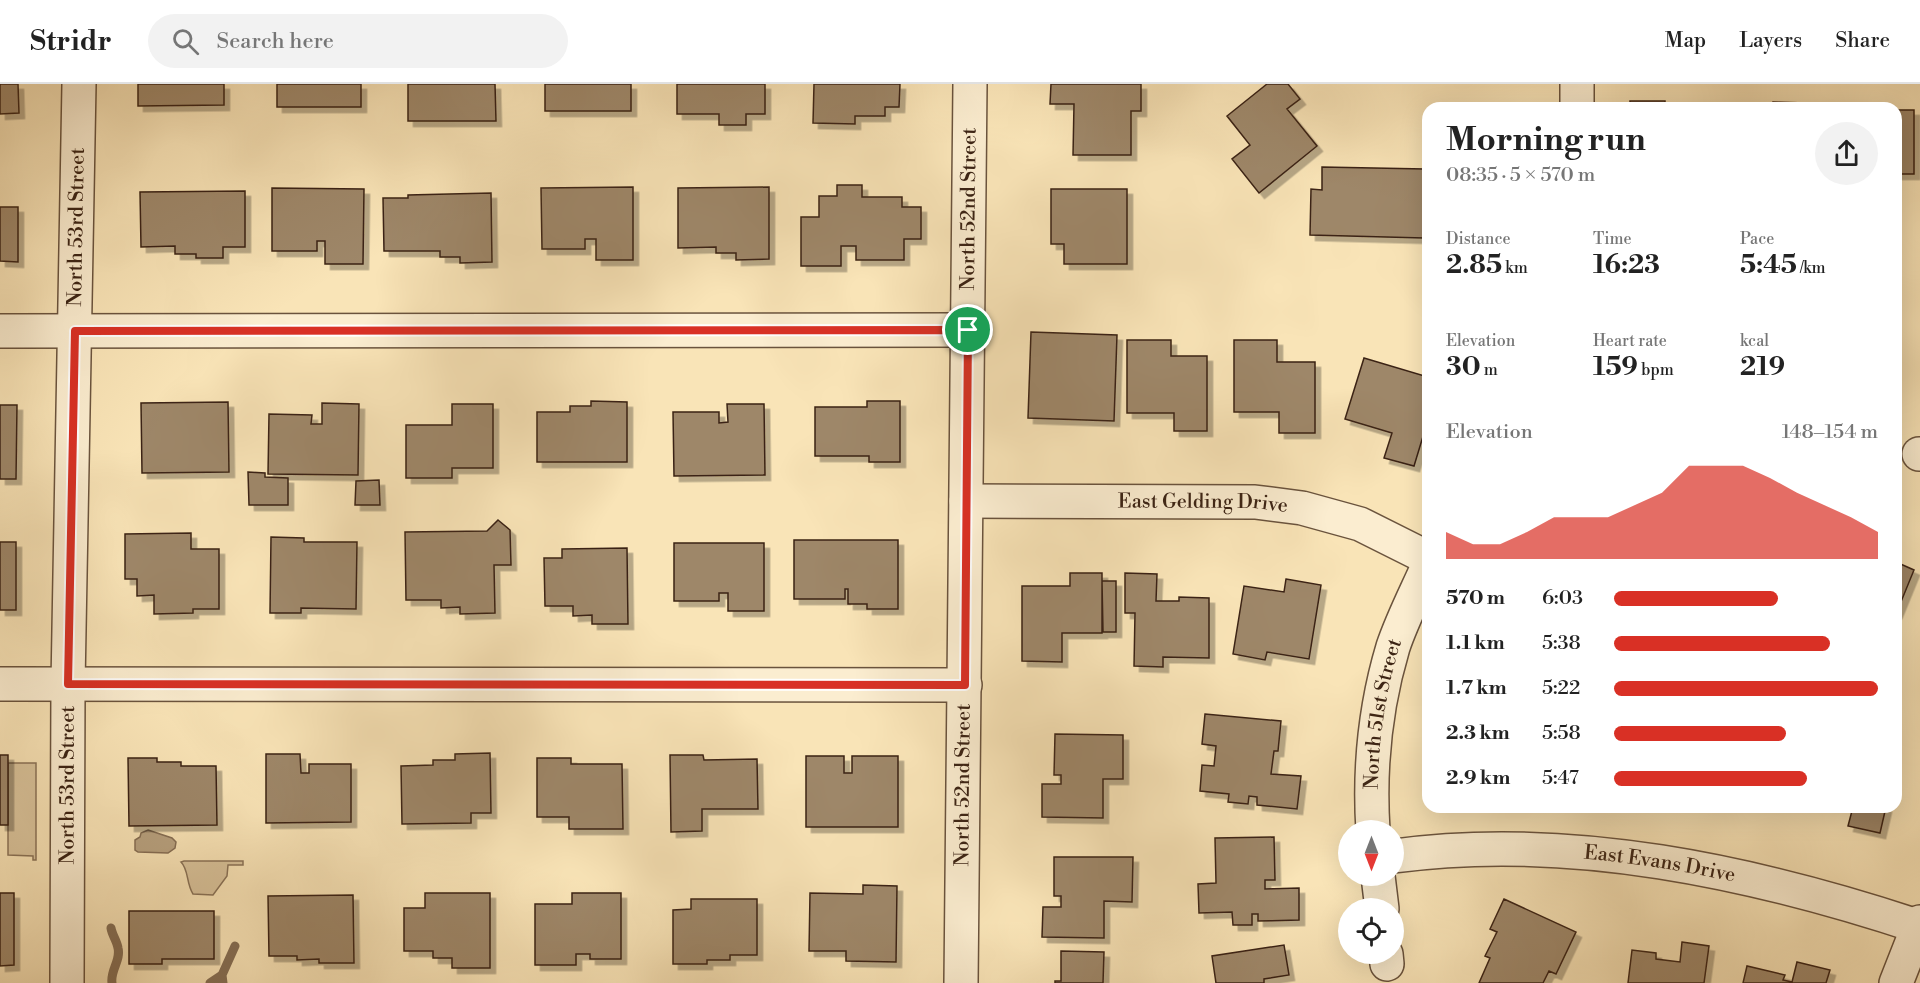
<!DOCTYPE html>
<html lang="en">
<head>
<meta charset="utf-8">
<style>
	:root { --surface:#fff; --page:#f2f2f2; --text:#222; --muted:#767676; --line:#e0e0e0; --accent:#d93025 }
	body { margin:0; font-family:"Libre Bodoni",serif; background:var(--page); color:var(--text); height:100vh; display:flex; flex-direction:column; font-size:22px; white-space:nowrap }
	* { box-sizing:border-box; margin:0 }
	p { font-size:20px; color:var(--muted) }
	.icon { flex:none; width:33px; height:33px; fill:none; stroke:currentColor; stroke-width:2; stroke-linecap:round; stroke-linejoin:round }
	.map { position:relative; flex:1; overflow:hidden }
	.details { position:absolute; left:1422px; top:18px; width:480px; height:711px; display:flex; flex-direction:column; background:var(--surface); border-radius:18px; box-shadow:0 6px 24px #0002 }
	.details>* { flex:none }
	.needle { width:39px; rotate:180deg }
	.tools { position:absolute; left:1338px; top:736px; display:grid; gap:12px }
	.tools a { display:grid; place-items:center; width:66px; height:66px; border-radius:50%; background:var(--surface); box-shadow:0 6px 24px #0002; font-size:30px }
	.pin { position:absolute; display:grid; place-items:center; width:51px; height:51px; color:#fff; margin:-26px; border:3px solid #fff; border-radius:50%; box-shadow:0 2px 6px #0007 }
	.round { display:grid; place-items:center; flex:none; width:63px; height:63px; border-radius:32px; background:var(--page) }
	.summary { display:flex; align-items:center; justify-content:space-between; height:102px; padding:0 24px }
	h1 { font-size:33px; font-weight:800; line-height:45px }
	.figures { display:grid; grid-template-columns:repeat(3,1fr); gap:9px; height:102px; padding:6px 24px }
	.figures div { display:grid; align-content:center }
	.figures b { font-size:26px; font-weight:800 }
	.figures small { font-size:16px; font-weight:400 }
	.figures p { font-size:16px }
	.chart { height:168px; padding:12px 24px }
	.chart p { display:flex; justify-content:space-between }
	.chart svg { width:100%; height:108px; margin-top:6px; fill:var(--accent); opacity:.7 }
	ul { padding:0 24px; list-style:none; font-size:20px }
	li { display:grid; grid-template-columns:96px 72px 1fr; align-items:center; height:45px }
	li i { height:15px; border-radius:8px; background:var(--accent) }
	header { display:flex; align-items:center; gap:36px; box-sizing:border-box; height:84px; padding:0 30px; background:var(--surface); border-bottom:2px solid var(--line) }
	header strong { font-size:28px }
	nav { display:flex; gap:33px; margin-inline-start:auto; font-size:21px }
	.search { width:420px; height:54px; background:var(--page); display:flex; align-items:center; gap:15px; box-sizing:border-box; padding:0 21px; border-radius:33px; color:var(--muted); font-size:22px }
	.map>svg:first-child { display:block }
	.green { fill:#d9c39b; stroke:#8a7358; stroke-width:1.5 }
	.water { fill:#b8a280; stroke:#866f55; stroke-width:1.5 }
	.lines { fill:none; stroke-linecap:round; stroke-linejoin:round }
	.stream { stroke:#866f55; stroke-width:9 }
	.building { fill:#9e8769; stroke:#3b2314; stroke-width:1.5; filter:url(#shadow) }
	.minor-casing { stroke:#6a533d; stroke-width:36 }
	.minor { stroke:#fbedd0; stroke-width:33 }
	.route-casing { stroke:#fff; stroke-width:12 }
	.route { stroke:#d93025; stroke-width:8 }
	.labels { text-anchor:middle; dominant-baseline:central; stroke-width:5; stroke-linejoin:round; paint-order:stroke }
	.street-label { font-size:20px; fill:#3b2314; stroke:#fbedd0 }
</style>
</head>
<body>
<header>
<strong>Stridr</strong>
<div class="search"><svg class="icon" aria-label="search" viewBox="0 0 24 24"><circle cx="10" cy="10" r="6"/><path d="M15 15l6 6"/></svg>Search here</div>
<nav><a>Map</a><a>Layers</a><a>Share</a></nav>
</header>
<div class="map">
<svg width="1920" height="899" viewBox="0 0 1920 899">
	<defs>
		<filter id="shadow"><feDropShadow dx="5.5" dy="5.5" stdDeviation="0" flood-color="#0004"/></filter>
	</defs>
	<rect width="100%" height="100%" fill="#f9e4b7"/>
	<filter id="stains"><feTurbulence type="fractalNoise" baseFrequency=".00333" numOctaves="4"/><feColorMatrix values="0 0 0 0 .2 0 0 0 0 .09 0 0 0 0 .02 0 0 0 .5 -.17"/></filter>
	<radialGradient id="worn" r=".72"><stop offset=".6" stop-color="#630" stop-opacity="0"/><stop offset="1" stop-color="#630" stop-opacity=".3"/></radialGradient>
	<path class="green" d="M8,679H36V776H33V772L8,771Z
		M184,777H243V781H228L227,792L213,811L193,810C186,799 189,786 181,778Z"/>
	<path class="water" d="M148,746L172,754L176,758L175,764L168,769L138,768L135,766V756L140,753L141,749Z"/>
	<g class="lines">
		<path class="stream" d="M111,844C112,851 117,857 118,864C121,877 110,886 112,899
			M210,899L222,891
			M223,899L222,891L235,862"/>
	</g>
	<path class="building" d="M0,0H18L19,29L0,30Z
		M138,0H224V21L138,22Z
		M277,0H361V23H277Z
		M408,0H495L496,37H408Z
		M545,0H631V27H545Z
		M677,0H765V30H746V41H719V30H677Z
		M814,0H900L899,23H885V32H855V40L813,39Z
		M1051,0H1141V27H1131V71H1073L1074,20H1050Z
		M1267,0H1288L1300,15L1287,25L1317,62L1259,109L1232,75L1250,61L1227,32Z
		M1630,17H1665V24H1630Z
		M1773,18L1806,19V24H1773Z
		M1896,26H1914V90H1896Z
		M1322,83L1425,85L1424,154L1310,151L1311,105L1322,106Z
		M837,101H862V113H902V123H921V155H904V176H856V162H841V182H801V133H819V112H837Z
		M633,103V176H596V155H585V165H542L541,104Z
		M769,103V175L736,176V169H716V163L678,164V104Z
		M272,104L364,105L363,180H325V157H317V167H272Z
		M1051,105H1127V180H1064V160H1051Z
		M245,107V163H223V174H196V170H175V162L141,163L140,108Z
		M491,109L492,178L460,179V173H440V167H384L383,114H408V111Z
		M0,123H18V178L0,177Z
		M1031,248L1117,251L1114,337L1028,334Z
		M1127,256H1171V272H1207V347H1174V329H1127Z
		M1234,256H1277V278H1315V349H1279V328H1234Z
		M1364,274L1428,293V336L1414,382L1384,374L1392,349L1345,335Z
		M591,317L627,318V378H537V328H570V322H591Z
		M867,317H900V378H869V372H815V323H867Z
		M228,318L229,388L142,389L141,319Z
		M322,319L359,320L358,391L268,390L269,330L312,331L311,340H322Z
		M452,320H493V384H452V394H406V341H452Z
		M727,320H764L765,391L674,392L673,328H719V339L728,338Z
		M0,321H17L16,395H0Z
		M248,388L265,389V393L288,394V421H249Z
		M379,396L380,421H355L356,397Z
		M498,436L510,446L511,481H494L495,529L460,530V523L441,524V516H406L405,448L487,447Z
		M191,449V465H219V525H193V529L154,530V511L137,512V495H125V450Z
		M271,453L304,454V458H357L356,525L301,524V529H270Z
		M794,456H898V525H867V520H848V505H845V515H794Z
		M0,458H16V526H0Z
		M674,459H764V527H728V509H719V517H674Z
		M627,464L628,540H592V531L573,532V522H545L544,474H562V465Z
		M1896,478L1914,486L1896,530Z
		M1070,489H1102V549H1062V578L1022,577V502H1070Z
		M1125,489L1157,490L1156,517H1179V513L1209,514V574L1163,573V583L1134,582L1135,529H1125Z
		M1286,495L1321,501L1309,575L1267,568L1265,576L1233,570L1244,502L1284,508Z
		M1102,497H1116V548H1103Z
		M1205,630L1281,637L1278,667H1274L1271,690L1301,692L1297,725L1257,721V713L1249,712L1248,720L1228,718L1229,710L1200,707L1202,681L1214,682L1216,662L1202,660Z
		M1055,650L1123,651V695H1103V734L1042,733V700H1061V691H1054Z
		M490,669L491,729H471V739L402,740L401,682L433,681V676H455V670Z
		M266,670H300L301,689H309V680H351V738L266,739Z
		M0,671H8V741H0Z
		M670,671H703L704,676L757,675L758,725H702V747L671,748Z
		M806,672H844V689H852V672H898V743H806Z
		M128,674H157V678H181V682H216L217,741L129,742Z
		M537,674H571V680H622L623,745H569V733H537Z
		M1853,723H1886L1880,749L1848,742Z
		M1274,753L1275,796H1265V805L1299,804V836L1258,837V830H1252V841H1233L1232,828L1199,829L1198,800L1216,799L1215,754Z
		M1054,773H1133L1132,818L1104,817V854L1042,853L1043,823H1061V812H1054Z
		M863,801L897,802L896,878L846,877V867H809L810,809L863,810Z
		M0,809H14V881L0,882Z
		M425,809H490V884H452V874H433V867H404V824H425Z
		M572,809H621V875H590V870H576V881H535V820H572Z
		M353,811L354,879H319V875L297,876V872H269L268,812Z
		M691,815H757V871H730V876H707V880H673V826L691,825Z
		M1504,815L1576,848L1556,890L1549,887L1543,899H1479L1490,874L1485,872L1497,848L1490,845Z
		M129,827H214V875H162V880H129Z
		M1682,858L1709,862L1704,899H1628L1632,866L1656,869V875L1680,878Z
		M1284,861L1289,891L1264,895V899H1216L1212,872Z
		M1061,867L1104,868L1103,899H1055V897H1061Z
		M1797,878L1830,886L1826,899H1743L1747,882L1785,891L1783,896L1792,898Z"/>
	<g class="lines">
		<defs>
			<g id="minor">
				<path d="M1577,24V0"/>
				<path d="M0,247L968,246"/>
				<path d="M1919,370H1920"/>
				<path id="s1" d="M966,417L1255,418L1302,424L1360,440L1428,474"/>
				<path d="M0,600L965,601"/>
				<path id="s2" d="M1373,747C1369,685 1375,623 1393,563C1402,536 1416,509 1428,482"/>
				<path id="s3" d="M1394,772C1569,748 1754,788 1920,843"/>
				<path d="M1378,792L1382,825"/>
				<path d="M1386,870L1387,880"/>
				<path id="s4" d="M67,899L68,600L79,0"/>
				<path id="s5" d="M961,899L970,0"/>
				<path d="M1896,899L1920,838"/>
			</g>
		</defs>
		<use href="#minor" class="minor-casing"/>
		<use href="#minor" class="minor"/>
	</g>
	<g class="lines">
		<defs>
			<path id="route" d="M968,246L965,601L68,600L75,247Z"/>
		</defs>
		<use href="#route" class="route-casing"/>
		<use href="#route" class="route"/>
	</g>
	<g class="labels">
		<g class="street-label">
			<text stroke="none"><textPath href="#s5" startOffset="774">North 52nd Street</textPath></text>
			<text stroke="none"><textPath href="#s4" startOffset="756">North 53rd Street</textPath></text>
			<text stroke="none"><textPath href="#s1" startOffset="237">East Gelding Drive</textPath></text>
			<text stroke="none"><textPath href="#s2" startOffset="118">North 51st Street</textPath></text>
			<text stroke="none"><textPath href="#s4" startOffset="198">North 53rd Street</textPath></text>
			<text stroke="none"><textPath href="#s5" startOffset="198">North 52nd Street</textPath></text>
			<text stroke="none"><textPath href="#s3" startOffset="267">East Evans Drive</textPath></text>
		</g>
	</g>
	<rect width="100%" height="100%" filter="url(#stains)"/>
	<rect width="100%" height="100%" fill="url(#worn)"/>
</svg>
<div class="tools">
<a><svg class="needle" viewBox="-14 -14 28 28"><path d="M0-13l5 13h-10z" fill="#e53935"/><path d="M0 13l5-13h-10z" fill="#767676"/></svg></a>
<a><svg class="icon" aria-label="locate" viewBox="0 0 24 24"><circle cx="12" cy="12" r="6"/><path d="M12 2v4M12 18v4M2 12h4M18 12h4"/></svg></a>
</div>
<div class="pin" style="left:968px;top:246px;background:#1e9e55"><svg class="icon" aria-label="arrive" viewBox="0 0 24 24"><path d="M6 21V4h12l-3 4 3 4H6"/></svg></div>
<section class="details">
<div class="summary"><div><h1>Morning run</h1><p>08:35 · 5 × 570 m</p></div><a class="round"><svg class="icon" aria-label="share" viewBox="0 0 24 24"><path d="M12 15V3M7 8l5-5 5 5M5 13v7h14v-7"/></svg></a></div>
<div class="figures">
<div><p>Distance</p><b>2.85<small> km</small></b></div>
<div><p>Time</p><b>16:23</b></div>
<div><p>Pace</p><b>5:45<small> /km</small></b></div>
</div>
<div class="figures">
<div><p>Elevation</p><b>30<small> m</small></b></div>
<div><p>Heart rate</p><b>159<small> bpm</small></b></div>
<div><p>kcal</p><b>219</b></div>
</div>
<div class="chart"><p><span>Elevation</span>148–154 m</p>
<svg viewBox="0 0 160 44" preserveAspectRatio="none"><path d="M0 44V33L10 38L20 38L30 33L40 27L50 27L60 27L70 22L80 17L90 6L100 6L110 6L120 11L130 17L140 22L150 27L160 33V44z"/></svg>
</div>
<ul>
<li><b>570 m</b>6:03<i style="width:62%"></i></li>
<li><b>1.1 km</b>5:38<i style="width:82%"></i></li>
<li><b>1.7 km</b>5:22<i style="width:100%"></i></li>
<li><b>2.3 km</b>5:58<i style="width:65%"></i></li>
<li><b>2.9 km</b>5:47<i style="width:73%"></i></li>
</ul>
</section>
</div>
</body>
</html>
